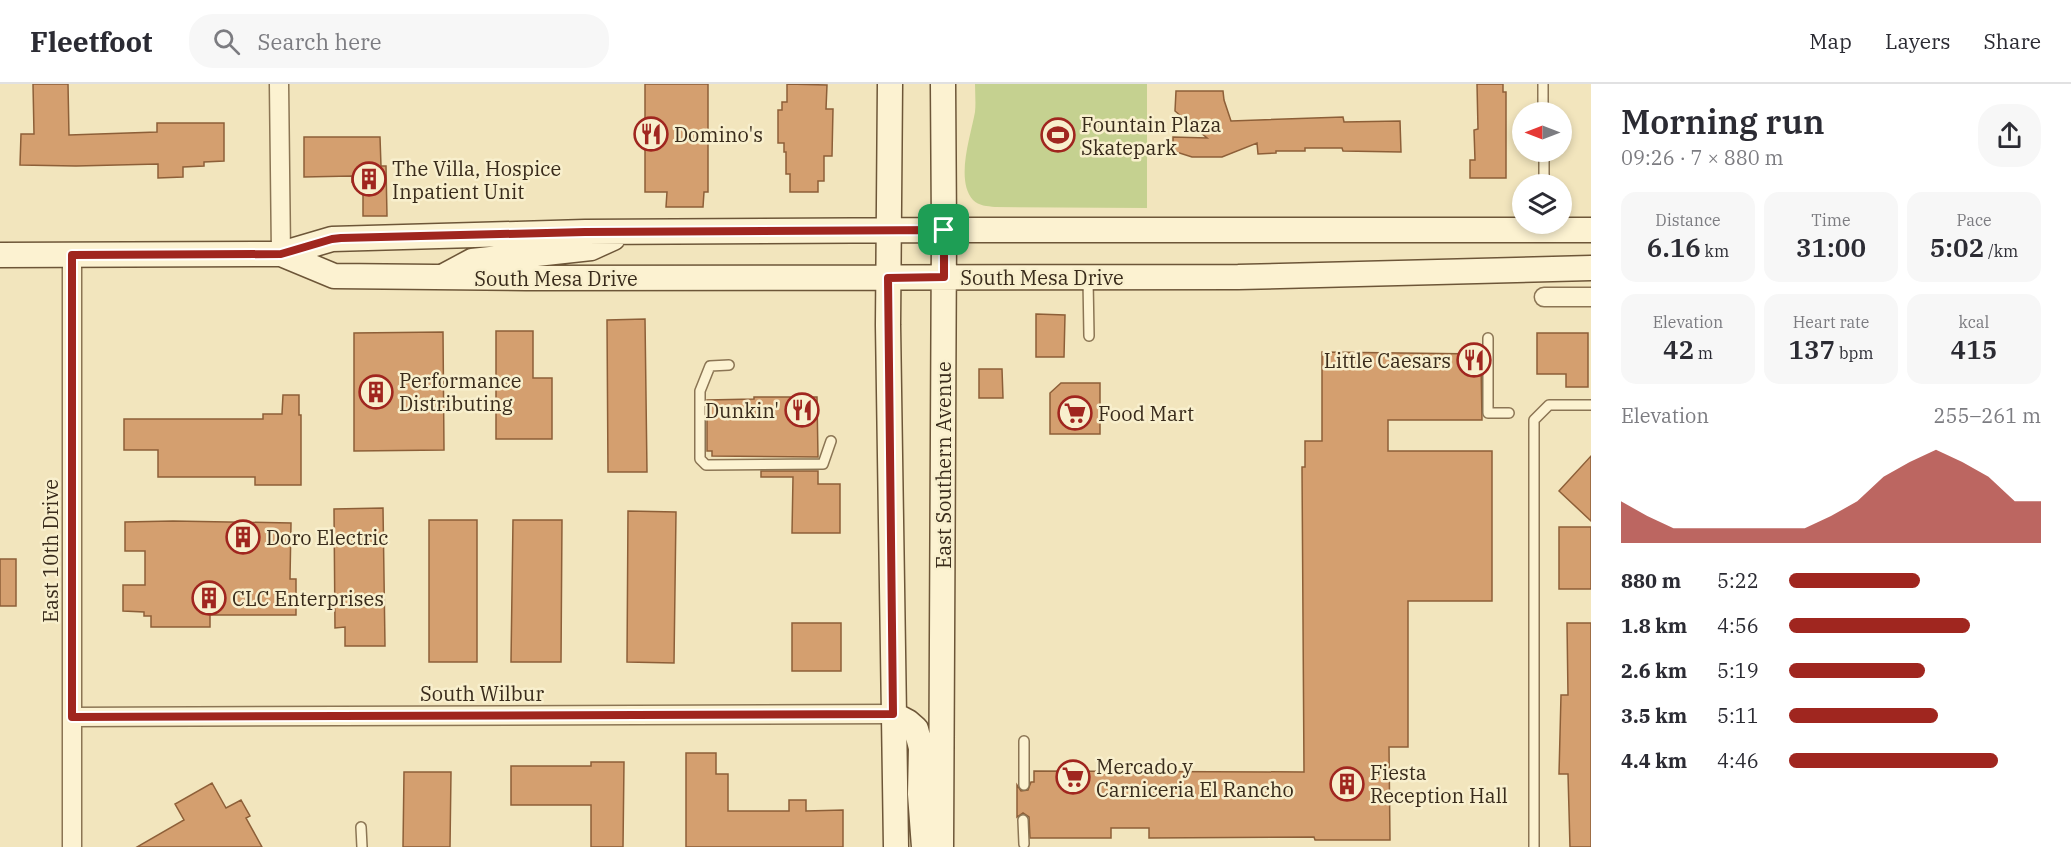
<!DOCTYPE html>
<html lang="en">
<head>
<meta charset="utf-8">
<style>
	:root { --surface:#fff; --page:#f7f7f7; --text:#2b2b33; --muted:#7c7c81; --line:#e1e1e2; --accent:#a0261f }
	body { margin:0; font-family:"IBM Plex Serif",serif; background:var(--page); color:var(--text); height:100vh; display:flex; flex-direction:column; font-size:22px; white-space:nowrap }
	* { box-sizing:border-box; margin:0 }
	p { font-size:20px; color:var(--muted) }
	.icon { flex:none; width:33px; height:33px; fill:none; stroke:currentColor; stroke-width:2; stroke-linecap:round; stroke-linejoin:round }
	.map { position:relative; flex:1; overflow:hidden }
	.side { display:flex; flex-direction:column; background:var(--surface); width:480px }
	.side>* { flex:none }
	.needle { width:39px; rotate:270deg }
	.controls { position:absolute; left:1512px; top:18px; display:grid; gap:12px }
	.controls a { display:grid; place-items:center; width:60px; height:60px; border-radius:50%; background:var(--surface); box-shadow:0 3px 9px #0003; font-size:30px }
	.pin { position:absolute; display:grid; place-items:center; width:51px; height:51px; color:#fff; margin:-26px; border-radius:12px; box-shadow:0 3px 9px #0006 }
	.round { display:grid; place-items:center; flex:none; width:63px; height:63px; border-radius:24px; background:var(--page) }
	.headline { display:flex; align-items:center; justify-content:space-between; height:102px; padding:0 30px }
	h1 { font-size:33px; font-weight:600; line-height:45px }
	.figures { display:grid; grid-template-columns:repeat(3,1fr); gap:9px; height:102px; padding:6px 30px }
	.figures div { display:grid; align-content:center; border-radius:15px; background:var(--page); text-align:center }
	.figures b { font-size:26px; font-weight:600 }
	.figures small { font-size:16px; font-weight:400 }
	.figures p { font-size:16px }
	.chart { height:168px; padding:12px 30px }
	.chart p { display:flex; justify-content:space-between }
	.chart svg { width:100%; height:108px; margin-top:6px; fill:var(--accent); opacity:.7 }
	ul { padding:0 30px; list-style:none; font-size:20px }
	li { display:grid; grid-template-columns:96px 72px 1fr; align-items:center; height:45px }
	li i { height:15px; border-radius:8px; background:var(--accent) }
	header { display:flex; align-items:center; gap:36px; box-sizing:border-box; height:84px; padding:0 30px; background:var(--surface); border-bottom:2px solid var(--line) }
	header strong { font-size:28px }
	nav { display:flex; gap:33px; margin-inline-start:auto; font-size:21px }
	.search { width:420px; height:54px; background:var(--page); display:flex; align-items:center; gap:15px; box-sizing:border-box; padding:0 21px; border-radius:24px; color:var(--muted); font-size:22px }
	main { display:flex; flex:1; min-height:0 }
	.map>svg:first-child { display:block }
	.green { fill:#c5d190 }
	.building { fill:#d49f6f; stroke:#8d5f38; stroke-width:1.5 }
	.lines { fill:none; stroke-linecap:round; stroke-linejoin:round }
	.lane-casing { stroke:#8b7554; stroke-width:12 }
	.street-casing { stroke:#8b7554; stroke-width:21 }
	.secondary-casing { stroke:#6d5638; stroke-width:27 }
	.lane { stroke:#fcf2d1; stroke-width:9 }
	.street { stroke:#fcf2d1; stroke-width:18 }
	.secondary { stroke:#fcf2d1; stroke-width:24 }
	.route-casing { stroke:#fff; stroke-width:12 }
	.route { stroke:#a0261f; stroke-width:8 }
	.labels { text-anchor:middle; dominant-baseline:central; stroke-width:5; stroke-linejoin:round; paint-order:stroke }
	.poi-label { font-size:20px; fill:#392b1b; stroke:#f8efcd; text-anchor:start }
	.street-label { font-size:20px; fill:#392b1b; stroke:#f8efcd }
</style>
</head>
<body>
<header>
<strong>Fleetfoot</strong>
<div class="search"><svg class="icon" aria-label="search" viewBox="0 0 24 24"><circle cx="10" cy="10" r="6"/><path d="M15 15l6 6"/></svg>Search here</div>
<nav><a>Map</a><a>Layers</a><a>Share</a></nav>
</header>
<main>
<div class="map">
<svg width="1591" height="763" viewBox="0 0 1591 763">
	<rect width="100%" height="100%" fill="#f2e5bd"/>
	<path class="green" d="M975,0H1147V124L995,123C987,122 979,122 973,116C955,96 971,51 975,28C976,19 975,9 975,0Z"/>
	<path class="building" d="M33,0H68L69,51L157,48V39H224V77L204,78V82L183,83V93L158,94V80L76,82L20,81L21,50H34Z
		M645,0H708V108H704L703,123H666L667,108H645Z
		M787,0L827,1L826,25H833L832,72H824V97H818V108H790V90H786V68H784V59H778V26H782V18H787Z
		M1477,0H1503V8H1506V94H1470V76H1475L1474,46L1478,45Z
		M1176,7H1223L1224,16L1231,37L1343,33L1344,38L1400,37L1401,68L1343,67L1342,64H1305V67H1276V69L1258,70L1257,59L1222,73H1192L1173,67V53L1207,54L1175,27Z
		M304,53H380L381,82H386L387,132H363V98H352V92L304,93Z
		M1036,230L1065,231L1064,273H1036Z
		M645,235L647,388H608L607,236Z
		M496,247H533V294H552V355H496Z
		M443,248L444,366L354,367V249Z
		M1537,249H1588V303H1566V290H1537Z
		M1322,268L1479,270V280H1481L1482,336H1388V367H1492V517H1408V663H1389L1390,756H1315L1314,753L1149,754V744H1111V754H1030L1029,733L1023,729L1017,733V701L1021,707L1028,706L1031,698H1034V687L1304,688L1302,383H1305V357H1322Z
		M979,285H1002L1003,314H979Z
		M1061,299H1100V350H1050V309Z
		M283,311H299V331H301V401H255V393H158V366H124V335H263V330H282Z
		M754,313H817L818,373L712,372V367H707V316L754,315Z
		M1591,372V437L1559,407Z
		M761,387H818V400H840V449H792L793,393H761Z
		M383,424L385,562H345V543L335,544L334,425Z
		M628,427L676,428L674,579L627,578Z
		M429,436H477V578H429Z
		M513,436H562L561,578H511Z
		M173,437L291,439L290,495H296V531H210V543H151V532H144V528L123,527V501H145V467H125V438Z
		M1559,443H1591V505H1559Z
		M0,475H16V522H0Z
		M792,539H841V587H792Z
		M1567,539H1591V763H1570L1568,690H1559L1561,611H1568Z
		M686,669H716V690H728V727H789V716H806V727L843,726V763H686Z
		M591,678H624L623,763H591V721H511V682H591Z
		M404,688H451L450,763H403Z
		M212,699L226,724L241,716L250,732L246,734L262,763H137L184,736L175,720Z"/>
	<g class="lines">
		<defs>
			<path id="lane" d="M1543,0V28
				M1544,68V100
				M1088,195L1089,252
				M1488,254V329H1509
				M729,281L710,282L700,307V375L706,381L823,380L831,357
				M1024,701V657
				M1023,736L1024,760
				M361,743L362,763
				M1534,763V336L1549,321H1591"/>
			<path id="street" d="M279,0L281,170
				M1544,213H1591
				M72,633L893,630
				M72,763V171"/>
			<path id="secondary" d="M890,0L888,241L896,763
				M281,170L334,192L526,194L1238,193L1591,184
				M0,171L281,170L332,155L585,148L944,146H1591
				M444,192L472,177L591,164L613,154
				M893,630L908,638L916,645L921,664L920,710L924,763
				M941,763L944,146L943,0"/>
		</defs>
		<use href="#lane" class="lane-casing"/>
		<use href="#street" class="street-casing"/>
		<use href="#secondary" class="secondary-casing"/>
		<use href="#lane" class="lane"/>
		<use href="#street" class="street"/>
		<use href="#secondary" class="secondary"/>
	</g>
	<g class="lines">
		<defs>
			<path id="route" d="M944,146V193L888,194L893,630L72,633V171L281,170L332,155L341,154L585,148Z"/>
		</defs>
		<use href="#route" class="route-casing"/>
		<use href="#route" class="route"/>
	</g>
	<defs>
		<symbol id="restaurant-ring" viewBox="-11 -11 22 22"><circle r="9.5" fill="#f8efcd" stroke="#a0261f" stroke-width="1.5"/><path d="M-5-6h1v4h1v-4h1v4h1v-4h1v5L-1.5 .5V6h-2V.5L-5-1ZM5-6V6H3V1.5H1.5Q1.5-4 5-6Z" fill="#a0261f"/></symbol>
		<symbol id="stadium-ring" viewBox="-11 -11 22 22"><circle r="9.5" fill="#f8efcd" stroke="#a0261f" stroke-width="1.5"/><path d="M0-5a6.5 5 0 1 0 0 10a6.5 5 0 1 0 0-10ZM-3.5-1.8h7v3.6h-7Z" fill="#a0261f"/></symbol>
		<symbol id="building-ring" viewBox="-11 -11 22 22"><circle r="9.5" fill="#f8efcd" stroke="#a0261f" stroke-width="1.5"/><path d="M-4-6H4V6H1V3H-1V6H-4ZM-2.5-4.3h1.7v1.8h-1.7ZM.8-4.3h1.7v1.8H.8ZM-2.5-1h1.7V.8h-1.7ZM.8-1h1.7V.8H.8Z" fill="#a0261f"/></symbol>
		<symbol id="supermarket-ring" viewBox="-11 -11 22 22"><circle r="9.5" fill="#f8efcd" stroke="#a0261f" stroke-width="1.5"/><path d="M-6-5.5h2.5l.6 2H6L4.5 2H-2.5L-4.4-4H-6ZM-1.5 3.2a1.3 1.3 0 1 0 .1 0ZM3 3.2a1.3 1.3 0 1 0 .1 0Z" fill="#a0261f"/></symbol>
	</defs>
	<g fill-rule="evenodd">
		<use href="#restaurant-ring" x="632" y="31" width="38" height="38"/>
		<use href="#stadium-ring" x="1039" y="32" width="38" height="38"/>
		<use href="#building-ring" x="350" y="76" width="38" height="38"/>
		<use href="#restaurant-ring" x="1455" y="257" width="38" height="38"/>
		<use href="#building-ring" x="357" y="289" width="38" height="38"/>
		<use href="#restaurant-ring" x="783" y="307" width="38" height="38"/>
		<use href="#supermarket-ring" x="1056" y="310" width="38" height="38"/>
		<use href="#building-ring" x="224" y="434" width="38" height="38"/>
		<use href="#building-ring" x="190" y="495" width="38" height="38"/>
		<use href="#supermarket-ring" x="1054" y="674" width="38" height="38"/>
		<use href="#building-ring" x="1328" y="681" width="38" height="38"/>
	</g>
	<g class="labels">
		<g class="poi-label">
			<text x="1081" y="40">Fountain Plaza<tspan x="1081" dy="23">Skatepark</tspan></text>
			<text x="674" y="50">Domino's</text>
			<text x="392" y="84">The Villa, Hospice<tspan x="392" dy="23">Inpatient Unit</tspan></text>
			<text x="1451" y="276" text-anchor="end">Little Caesars</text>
			<text x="399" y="296">Performance<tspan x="399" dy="23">Distributing</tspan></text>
			<text x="779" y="326" text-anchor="end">Dunkin'</text>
			<text x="1098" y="329">Food Mart</text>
			<text x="266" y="453">Doro Electric</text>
			<text x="232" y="514">CLC Enterprises</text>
			<text x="1096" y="682">Mercado y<tspan x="1096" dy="23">Carniceria El Rancho</tspan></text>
			<text x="1370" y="688">Fiesta<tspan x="1370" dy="23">Reception Hall</tspan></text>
		</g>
		<g class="street-label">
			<text x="1042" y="193">South Mesa Drive</text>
			<text x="556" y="194">South Mesa Drive</text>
			<text transform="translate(943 381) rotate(-90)">East Southern Avenue</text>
			<text transform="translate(50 467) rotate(-90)">East 10th Drive</text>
			<text x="482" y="609">South Wilbur</text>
		</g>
	</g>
</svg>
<div class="controls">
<a><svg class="needle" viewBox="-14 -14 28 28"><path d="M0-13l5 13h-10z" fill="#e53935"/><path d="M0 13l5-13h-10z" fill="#7c7c81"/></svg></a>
<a><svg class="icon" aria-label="layers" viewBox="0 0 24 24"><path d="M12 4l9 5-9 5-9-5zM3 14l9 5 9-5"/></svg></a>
</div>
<div class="pin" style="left:944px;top:146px;background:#1e9e55"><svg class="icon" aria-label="arrive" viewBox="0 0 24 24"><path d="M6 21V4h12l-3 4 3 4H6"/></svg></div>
</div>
<section class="side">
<div class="headline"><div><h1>Morning run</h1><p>09:26 · 7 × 880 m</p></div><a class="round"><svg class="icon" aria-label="share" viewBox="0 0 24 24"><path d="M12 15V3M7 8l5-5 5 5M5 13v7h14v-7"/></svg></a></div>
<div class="figures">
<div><p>Distance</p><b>6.16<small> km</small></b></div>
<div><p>Time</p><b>31:00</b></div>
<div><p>Pace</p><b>5:02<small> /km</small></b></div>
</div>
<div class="figures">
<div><p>Elevation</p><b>42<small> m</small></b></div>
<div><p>Heart rate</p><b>137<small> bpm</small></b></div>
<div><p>kcal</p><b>415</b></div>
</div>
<div class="chart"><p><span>Elevation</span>255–261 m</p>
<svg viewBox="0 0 160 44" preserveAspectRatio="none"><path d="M0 44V27L10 33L20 38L30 38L40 38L50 38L60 38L70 38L80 33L90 27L100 17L110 11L120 6L130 11L140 17L150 27L160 27V44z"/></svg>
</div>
<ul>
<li><b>880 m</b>5:22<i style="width:52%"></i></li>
<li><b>1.8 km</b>4:56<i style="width:72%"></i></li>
<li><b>2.6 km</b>5:19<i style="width:54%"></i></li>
<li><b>3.5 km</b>5:11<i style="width:59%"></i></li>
<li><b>4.4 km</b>4:46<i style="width:83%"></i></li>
</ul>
</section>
</main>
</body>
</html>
